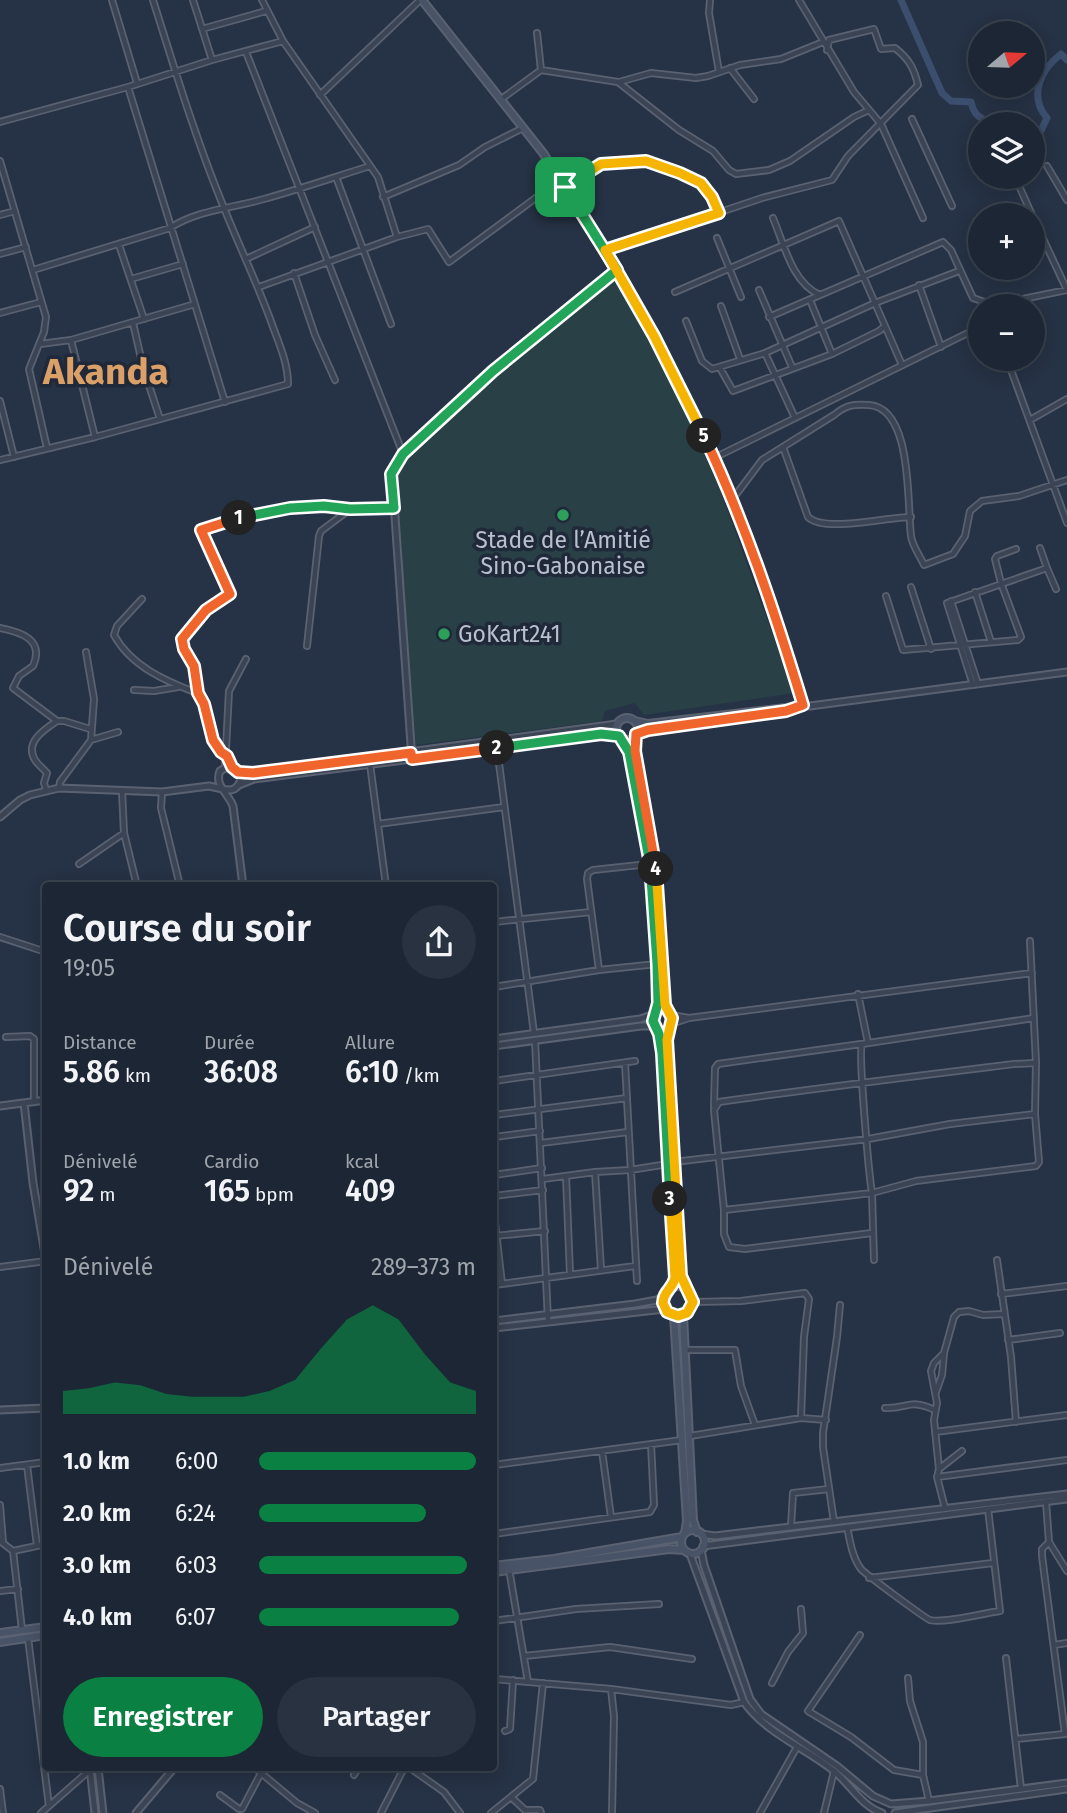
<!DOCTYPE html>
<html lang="fr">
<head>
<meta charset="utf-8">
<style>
	:root { --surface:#1c2634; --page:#293240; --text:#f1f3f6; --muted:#a0a5ac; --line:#3a434f; --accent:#0b8043 }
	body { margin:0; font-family:"Fira Sans",sans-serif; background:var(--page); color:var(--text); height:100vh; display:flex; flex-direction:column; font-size:26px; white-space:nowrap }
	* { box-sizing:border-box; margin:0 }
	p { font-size:23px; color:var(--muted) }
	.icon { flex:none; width:38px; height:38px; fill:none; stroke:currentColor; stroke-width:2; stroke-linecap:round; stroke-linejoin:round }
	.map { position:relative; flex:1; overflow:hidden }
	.side { position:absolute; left:42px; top:882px; width:455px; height:889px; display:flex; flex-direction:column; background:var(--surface); border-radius:7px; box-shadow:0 4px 18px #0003,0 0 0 2px var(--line) }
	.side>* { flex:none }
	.needle { width:46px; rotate:71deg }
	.controls { position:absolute; left:968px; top:21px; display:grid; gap:14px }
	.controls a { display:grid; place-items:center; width:77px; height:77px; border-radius:50%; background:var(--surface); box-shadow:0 4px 18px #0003,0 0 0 2px var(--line); font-size:35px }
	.pin { position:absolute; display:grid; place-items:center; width:60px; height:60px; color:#fff; margin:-30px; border-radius:14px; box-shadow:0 4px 10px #0006 }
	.km { position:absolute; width:35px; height:35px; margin:-18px; border-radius:50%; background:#222; color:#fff; font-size:19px; line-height:35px; text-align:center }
	.round { display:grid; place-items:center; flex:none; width:74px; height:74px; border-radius:37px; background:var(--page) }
	.headline { display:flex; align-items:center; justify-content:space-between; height:119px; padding:0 21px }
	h1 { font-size:38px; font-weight:600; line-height:52px }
	.stats { display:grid; grid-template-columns:repeat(3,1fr); gap:10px; height:119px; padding:7px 21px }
	.stats div { display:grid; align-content:center }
	.stats b { font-size:30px; font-weight:600 }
	.stats small { font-size:19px; font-weight:400 }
	.stats p { font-size:19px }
	.chart { height:196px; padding:14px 21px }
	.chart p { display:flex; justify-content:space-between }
	.chart svg { width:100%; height:126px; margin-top:7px; fill:var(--accent); opacity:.7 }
	.cta { display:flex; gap:14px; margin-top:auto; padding:14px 21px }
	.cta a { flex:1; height:80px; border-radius:42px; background:var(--accent); color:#fff; font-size:28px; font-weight:600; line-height:80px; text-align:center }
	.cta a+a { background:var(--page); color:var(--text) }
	ul { padding:0 21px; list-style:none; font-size:23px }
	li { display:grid; grid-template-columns:112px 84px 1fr; align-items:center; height:52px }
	li i { height:18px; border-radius:9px; background:var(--accent) }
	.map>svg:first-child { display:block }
	.green { fill:#294146 }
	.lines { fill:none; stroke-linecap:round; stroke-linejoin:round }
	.river { stroke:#3c4e6e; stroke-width:7 }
	.minor-casing { stroke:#5a6271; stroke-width:8 }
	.tertiary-casing { stroke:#5a6271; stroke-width:9 }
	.secondary-casing { stroke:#5a6271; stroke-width:10 }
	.minor { stroke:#3b4454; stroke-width:4.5 }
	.tertiary { stroke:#3b4454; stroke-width:5 }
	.secondary { stroke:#495367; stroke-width:6 }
	.split-1-casing { stroke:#fff; stroke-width:14 }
	.split-2-casing { stroke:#fff; stroke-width:14 }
	.split-3-casing { stroke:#fff; stroke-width:14 }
	.split-4-casing { stroke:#fff; stroke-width:14 }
	.split-5-casing { stroke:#fff; stroke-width:14 }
	.split-6-casing { stroke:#fff; stroke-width:14 }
	.split-1 { stroke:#22a559; stroke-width:9 }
	.split-2 { stroke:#f0652b; stroke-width:9 }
	.split-3 { stroke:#22a559; stroke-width:9 }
	.split-4 { stroke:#f5b400; stroke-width:9 }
	.split-5 { stroke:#f0652b; stroke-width:9 }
	.split-6 { stroke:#f5b400; stroke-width:9 }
	.leisure-dot { fill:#2e9e5b; stroke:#20293a; stroke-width:2.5 }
	.labels { text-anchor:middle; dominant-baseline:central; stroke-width:7; stroke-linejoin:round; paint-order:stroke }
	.poi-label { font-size:23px; fill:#b9c0cd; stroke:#20293a }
	.town-label { font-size:37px; font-weight:bold; fill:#daa067; stroke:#20293a }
</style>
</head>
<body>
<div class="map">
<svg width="1067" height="1813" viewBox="0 0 1067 1813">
	<rect width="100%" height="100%" fill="#263245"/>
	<path class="green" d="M614,276L684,409L720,490L794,693L644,715L635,703L605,711L602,721L416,745L394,477L403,458Z"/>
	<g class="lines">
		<path class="river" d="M901,0L942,93L951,101L971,102C975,122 988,121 1006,121L1009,124
			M1032,140L1036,141L1047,118C1028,96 1041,69 1061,54L1067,60"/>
		<defs>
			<path id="minor" d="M112,0L137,83
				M193,0L212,60
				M262,0L283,41L378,177L397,237
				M710,0L709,13L719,72
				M799,0L854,92L881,124L923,218
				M202,29L266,11
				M537,33L541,70
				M246,52L403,454
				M730,68L754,99
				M619,82L651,73L696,78L708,76L740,65L781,59L823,42
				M320,95L420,0
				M500,100L541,70L618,82L679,130L713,151L729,170L736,174L769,170L790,161L854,117L869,110
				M912,119L952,206
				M0,122L128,87
				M0,161L46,317L44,332L29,369L47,448
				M1047,166L1067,200
				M336,177L391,324
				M1016,179L1032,215
				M565,187C578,182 590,168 602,164C630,156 680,165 701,184C710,192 714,203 718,212
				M383,197L459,165L485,147L523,128
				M0,215L15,211
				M773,218C784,244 792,283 820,295
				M717,238L741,297
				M119,245L144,319
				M605,251L762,198L832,180L848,156L918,85C914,68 909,59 895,48L881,49L874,29L829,40L827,50
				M0,254L26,247
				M246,259L315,227
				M33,270L170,228C197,210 233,208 264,199C300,189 335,177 370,166
				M294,273L315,335L335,380
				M131,279L183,264
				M919,285L941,347
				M259,287L397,237L428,229L449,262L560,180
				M759,290L792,367
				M675,292L839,221L885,326L879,331L832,354L733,391L720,368
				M810,300L832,354
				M993,305L1067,290L1032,215
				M721,306L740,359
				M0,313L41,302
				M769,317L943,242L951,250L973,298L993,305
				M686,321L702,361L712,369L765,353L875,303L959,271
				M133,323L143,367L160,419
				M885,326L902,365
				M71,340L95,437
				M40,344L71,340L195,304
				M765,353L795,418
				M1007,359L1067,523
				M0,401L14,457
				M225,402L128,87L212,60L283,41
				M1030,420L1067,399
				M783,447L808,517C825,533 886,517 911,517
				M714,458L980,327
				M0,460L95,437L288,384C288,364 280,346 273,327C259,287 240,248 224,208C196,140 175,70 153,0
				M732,500L762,460L834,415C846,405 853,404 869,405C913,408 907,504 911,536C912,545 920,556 924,565L953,554L965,536L970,511L982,501L1019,496L1067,480
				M1040,548L1047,568
				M911,587L931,649
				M975,592L991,642
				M886,596L903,650L1018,640L1021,637L1001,583L995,559L997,556L1016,549
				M142,599L117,626L114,635C131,666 165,681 197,693
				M951,601L978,684
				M0,628C20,632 45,639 33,666L19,676L13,688L57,721H64L90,729
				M307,646L319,536L321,531L353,507L394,508
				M86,652L94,699L91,740
				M973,685L947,603L1047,568L1056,589
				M134,690L154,691L178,687
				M497,748L534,1033
				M370,764L386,886
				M232,767L227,756L221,752L213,740L204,704L198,693L194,666L182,644V639L195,622L206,610L230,595L201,530C241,510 307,504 350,509
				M225,768L229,691L246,659
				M59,788L60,782L91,740L118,732
				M46,790L44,783L47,773C43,768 38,765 35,760C24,742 45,729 57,721
				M122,791L124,833L137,886
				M162,792L161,808L180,886
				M378,824L504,807
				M79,864L124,833
				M494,922L591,912
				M0,937L46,952
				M599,970L587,879L588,873L593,870L649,864
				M494,987L599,970L657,964
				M858,994L868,1043
				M671,1015L689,1018L671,1024
				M689,1018L1032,973
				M1034,1018L862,1044C858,1053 869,1175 872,1193L724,1210L714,1110L719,1102C817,1088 916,1076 1014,1064L1036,1063
				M6,1037L30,1036L34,1039V1102
				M535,1040L548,1321
				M625,1063L637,1281
				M494,1081L635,1061
				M714,1106L715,1068L718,1064L861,1044
				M494,1115L627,1098
				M494,1137L540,1131
				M541,1143L628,1132
				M674,1162L868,1139L950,1124L1035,1114L1036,1063L1030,941
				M595,1172L630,1170L668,1164
				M494,1175L542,1168
				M566,1176L570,1274
				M543,1179L595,1172L601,1270
				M494,1196L543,1190
				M724,1210V1234L729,1247L745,1249L872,1233
				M494,1214L502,1284
				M494,1236L545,1231
				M874,1260L872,1193L916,1181L1036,1166L1039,1162L1035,1114
				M997,1260L1011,1357L1016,1422
				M0,1267L46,1261
				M494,1285L635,1266
				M1001,1294L1067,1286
				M693,1302L741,1301L805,1293L809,1299L804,1337L801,1418
				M1008,1340L1060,1333
				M686,1350H735L741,1386L755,1425
				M936,1392L942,1375L944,1353
				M885,1408C908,1409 909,1398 935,1410
				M935,1432L1067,1415
				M690,1436L801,1418L826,1420
				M602,1451L611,1517
				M27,1465L37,1546
				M494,1465L682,1440
				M0,1468L46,1462
				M939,1469L962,1451
				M937,1477L1067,1460
				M1046,1502L1049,1542L1067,1571
				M0,1505L3,1543
				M945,1508L937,1477L939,1469L934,1420L937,1403L931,1371L934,1363L944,1353L954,1317L959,1312L969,1311L983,1315L1004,1314
				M834,1522L823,1447V1433L837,1337L840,1305
				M791,1527L793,1493L829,1489
				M847,1527C850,1541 852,1557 861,1569C864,1573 926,1619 930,1620C943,1624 985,1613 1000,1611L988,1509
				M494,1534L650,1512L654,1505L651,1444
				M0,1541L13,1551L22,1630
				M13,1551L46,1544
				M509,1569L528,1682
				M869,1578L993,1563
				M0,1591L18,1589
				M494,1621L576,1609L659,1604
				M860,1635L808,1711L851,1737L894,1770L923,1775
				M28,1638L49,1806
				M1054,1645L1067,1643
				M524,1656L610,1647L692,1659
				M1006,1658L1021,1789
				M908,1678L910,1701L923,1742V1775L929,1801
				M494,1679L611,1689L731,1705L744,1702
				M772,1683L788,1652L803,1633L801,1609
				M611,1689L614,1716L612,1813
				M505,1731L510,1729L513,1680
				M1016,1739L1065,1734L1042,1556V1549L1049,1542
				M255,1768L297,1803L315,1813
				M410,1768L444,1792L460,1813
				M354,1775L358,1768
				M0,1789L3,1813
				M220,1795L239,1809H242L261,1773
				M511,1797L525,1810H540L541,1813
				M41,1813L90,1770
				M381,1813L404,1768
				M491,1813L533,1779L543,1683
				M760,1813L797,1747
				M824,1813L834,1771"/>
			<path id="tertiary" d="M803,705L810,706L1067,672
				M412,759L392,474L395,465L493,371L617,270
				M238,772L253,773L617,724
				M239,785L254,779L602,735L619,736
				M0,817L20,800L30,795L59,788L162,792L209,786C222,788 236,797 241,779C238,768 230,764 220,771C214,785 228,793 233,806L243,886
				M494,1039L640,1019L655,1014
				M494,1046L641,1026H656
				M24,1103L33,1183L46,1260
				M0,1106L46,1100
				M494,1321L635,1304L657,1300L663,1296
				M494,1328L665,1309
				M0,1410L46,1408
				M701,1534L715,1536L765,1530L1067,1494
				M703,1546L1067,1499
				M701,1550L704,1565L750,1699L761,1714L837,1766L873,1796L891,1804L929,1801L1067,1783
				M690,1554L744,1702C767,1734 804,1747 834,1771C851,1785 861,1806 882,1813
				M90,1768L95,1813
				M98,1768L103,1813
				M136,1813L174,1768
				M895,1813L1067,1789"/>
			<path id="secondary" d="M422,0L543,153L617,270L654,336L683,393L741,520L780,628L803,705L786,711L648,730L636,734
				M616 729a11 11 0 1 1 22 0a11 11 0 1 1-22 0Z
				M635,721L648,724L794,707
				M635,736V751L655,863L667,1011
				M622,738L629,752C641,817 653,881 656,948C658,968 661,992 656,1012
				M663 1301a15 15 0 1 1 30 0a15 15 0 1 1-30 0Z
				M671,1287L675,1277L662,1053L659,1034L653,1021L657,1012L663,1010L669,1012L672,1018L667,1040L681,1276L686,1289
				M683,1315L693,1520L697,1532
				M674,1316L687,1521L685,1533
				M681 1542a12 12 0 1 1 24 0a12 12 0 1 1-24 0Z
				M494,1566L554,1559L682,1537
				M494,1572L669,1549L684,1550
				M0,1633L46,1627
				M0,1642L46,1635"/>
		</defs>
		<use href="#minor" class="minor-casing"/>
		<use href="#tertiary" class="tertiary-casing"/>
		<use href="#secondary" class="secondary-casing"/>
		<use href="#minor" class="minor"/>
		<use href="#tertiary" class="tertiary"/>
		<use href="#secondary" class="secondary"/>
	</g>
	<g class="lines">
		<defs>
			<path id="split-1" d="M239,518L290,508L324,506L350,509L394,508L391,474L403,454L493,371L617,270L565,187"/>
			<path id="split-2" d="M239,518L201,530L230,594L206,610L182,639L184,649L194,666L198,693L204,704L213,740L221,752L227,756L232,767L238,772L253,773L411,753L412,759L497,748"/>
			<path id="split-3" d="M497,748L601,734L619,736L629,752L650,864L657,964L658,1003L653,1021L659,1034L662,1053L670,1199"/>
			<path id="split-4" d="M656,869L665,1005L672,1018L667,1040L681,1276L693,1302L687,1313L678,1316L667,1312L663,1303C663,1291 674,1288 675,1277L670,1199"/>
			<path id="split-5" d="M656,869L635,751L636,734L648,730L786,711L803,705C775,613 745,523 704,436"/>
			<path id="split-6" d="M565,187L601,164L646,161L680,173L701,183L712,197L719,213L605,250L654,336L704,436"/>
		</defs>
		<use href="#split-1" class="split-1-casing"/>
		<use href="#split-2" class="split-2-casing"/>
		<use href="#split-3" class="split-3-casing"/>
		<use href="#split-4" class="split-4-casing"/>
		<use href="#split-5" class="split-5-casing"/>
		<use href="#split-6" class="split-6-casing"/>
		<use href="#split-1" class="split-1"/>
		<use href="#split-2" class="split-2"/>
		<use href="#split-3" class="split-3"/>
		<use href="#split-4" class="split-4"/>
		<use href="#split-5" class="split-5"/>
		<use href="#split-6" class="split-6"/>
	</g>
	<g class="leisure-dot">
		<circle cx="563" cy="515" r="7"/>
		<circle cx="444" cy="634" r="7"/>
	</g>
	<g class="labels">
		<g class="poi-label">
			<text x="563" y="540">Stade de l’Amitié<tspan x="563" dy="26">Sino-Gabonaise</tspan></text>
			<text x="458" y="634" text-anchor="start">GoKart241</text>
		</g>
		<g class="town-label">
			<text x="106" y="371">Akanda</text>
		</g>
	</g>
</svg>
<div class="controls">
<a><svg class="needle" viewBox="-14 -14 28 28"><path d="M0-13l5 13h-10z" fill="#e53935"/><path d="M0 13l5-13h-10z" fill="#a0a5ac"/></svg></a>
<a><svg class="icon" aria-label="layers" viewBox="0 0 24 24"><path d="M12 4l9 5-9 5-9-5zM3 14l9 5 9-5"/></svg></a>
<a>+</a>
<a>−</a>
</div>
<div class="pin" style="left:565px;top:187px;background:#1e9e55"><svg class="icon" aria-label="arrive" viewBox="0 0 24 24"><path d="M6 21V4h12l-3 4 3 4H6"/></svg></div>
<b class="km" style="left:239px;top:518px">1</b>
<b class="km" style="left:497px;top:748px">2</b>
<b class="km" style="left:670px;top:1199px">3</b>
<b class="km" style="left:656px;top:869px">4</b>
<b class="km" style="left:704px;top:436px">5</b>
<section class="side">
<div class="headline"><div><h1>Course du soir</h1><p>19:05</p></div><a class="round"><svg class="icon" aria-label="share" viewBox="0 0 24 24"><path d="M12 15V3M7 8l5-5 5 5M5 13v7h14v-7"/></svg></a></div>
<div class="stats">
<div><p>Distance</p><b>5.86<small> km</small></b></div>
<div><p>Durée</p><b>36:08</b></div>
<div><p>Allure</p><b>6:10<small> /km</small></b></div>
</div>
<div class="stats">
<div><p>Dénivelé</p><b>92<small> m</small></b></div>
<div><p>Cardio</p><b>165<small> bpm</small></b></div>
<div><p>kcal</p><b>409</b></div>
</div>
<div class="chart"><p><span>Dénivelé</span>289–373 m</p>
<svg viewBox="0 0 160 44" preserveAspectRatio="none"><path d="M0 44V36L10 35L20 33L30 34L40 37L50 38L60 38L70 38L80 36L90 32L100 21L110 11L120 6L130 11L140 23L150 33L160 36V44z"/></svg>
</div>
<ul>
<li><b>1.0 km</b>6:00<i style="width:100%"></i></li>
<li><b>2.0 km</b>6:24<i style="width:77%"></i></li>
<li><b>3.0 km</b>6:03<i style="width:96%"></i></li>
<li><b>4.0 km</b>6:07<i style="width:92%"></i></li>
</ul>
<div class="cta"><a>Enregistrer</a><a>Partager</a></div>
</section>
</div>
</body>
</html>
